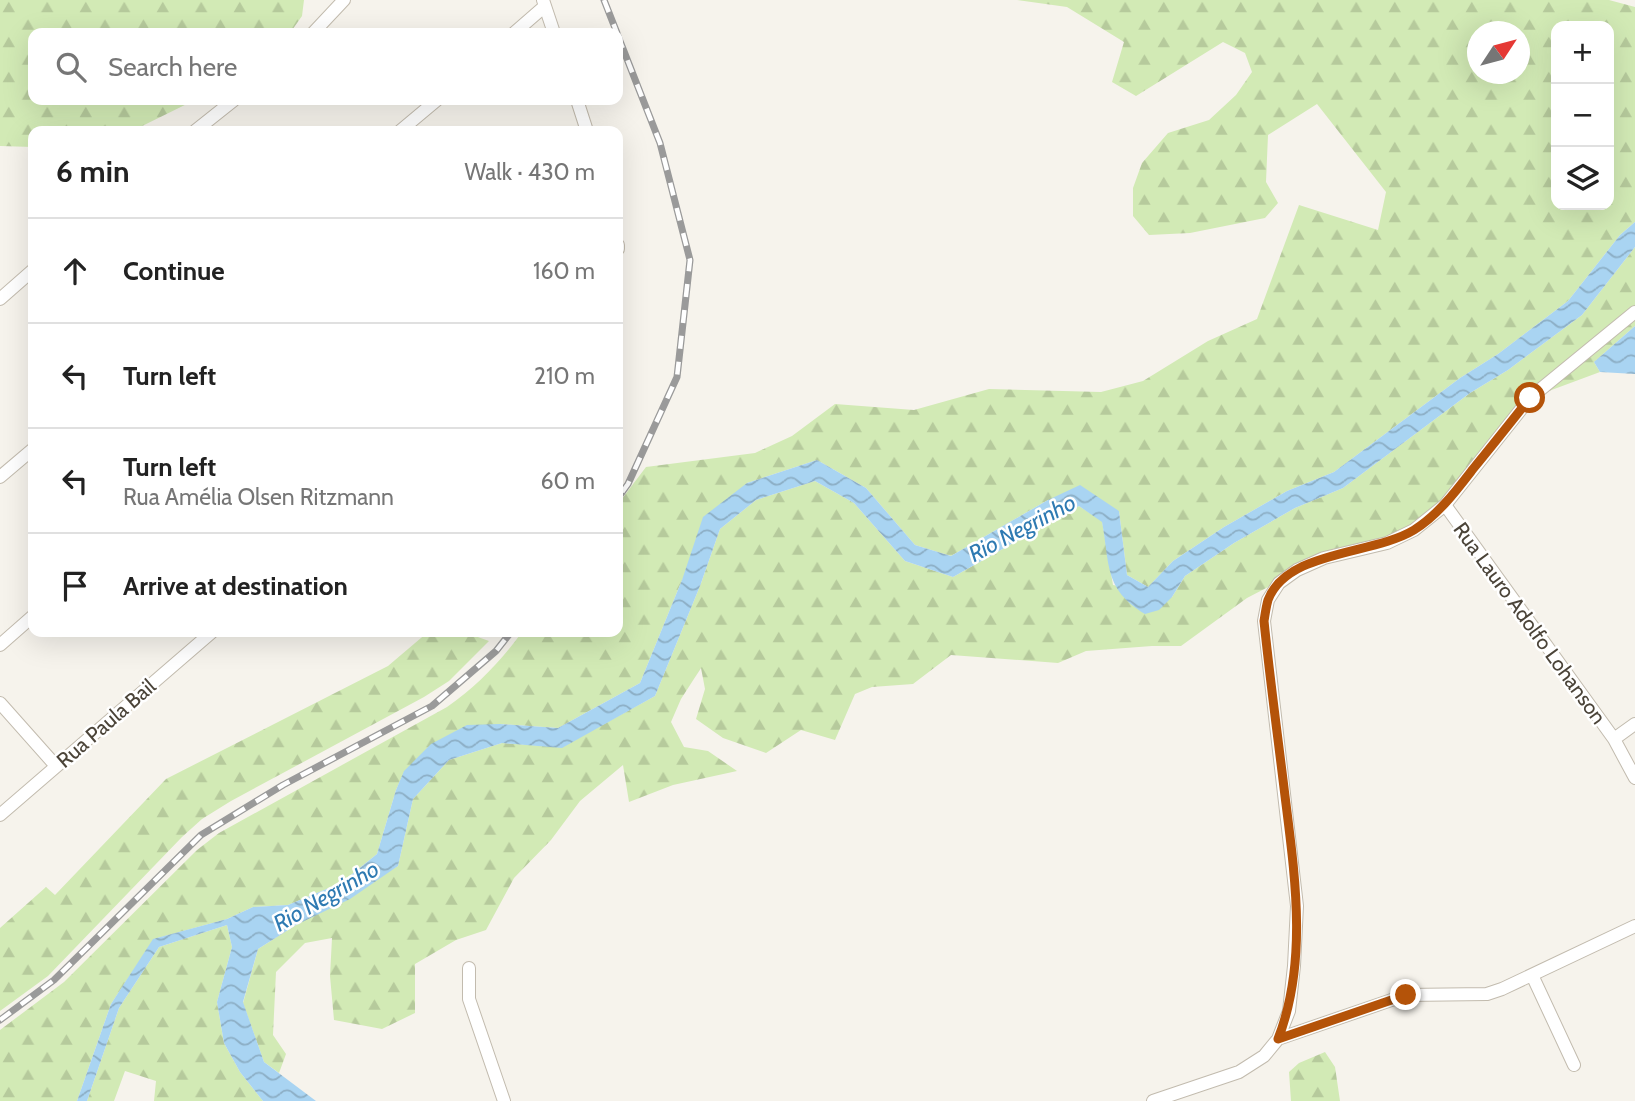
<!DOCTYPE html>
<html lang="en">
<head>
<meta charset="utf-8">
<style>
  body { margin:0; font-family:Cabin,sans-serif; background:#f6f6f6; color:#222 }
  .controls { position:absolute; right:21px; top:21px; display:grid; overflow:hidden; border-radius:14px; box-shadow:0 7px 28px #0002 }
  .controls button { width:63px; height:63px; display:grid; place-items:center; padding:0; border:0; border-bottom:2px solid #e0e0e0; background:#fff; color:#222; font:35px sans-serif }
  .compass { position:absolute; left:1467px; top:21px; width:63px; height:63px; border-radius:50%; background:#fff; box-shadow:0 7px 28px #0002; rotate:54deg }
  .stop { position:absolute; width:21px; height:21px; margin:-16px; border:5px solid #b45309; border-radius:50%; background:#fff }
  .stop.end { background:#b45309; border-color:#fff; box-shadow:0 2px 7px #0008 }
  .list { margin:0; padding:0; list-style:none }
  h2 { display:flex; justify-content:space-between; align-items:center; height:91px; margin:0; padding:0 28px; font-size:30px }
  h2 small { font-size:23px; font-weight:400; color:#767676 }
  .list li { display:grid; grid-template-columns:46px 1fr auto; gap:21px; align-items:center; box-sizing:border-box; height:105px; padding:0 28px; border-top:2px solid #e0e0e0 }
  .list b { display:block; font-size:26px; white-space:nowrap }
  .list p { margin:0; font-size:23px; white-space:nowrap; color:#767676 }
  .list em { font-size:23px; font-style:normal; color:#767676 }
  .icon { flex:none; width:38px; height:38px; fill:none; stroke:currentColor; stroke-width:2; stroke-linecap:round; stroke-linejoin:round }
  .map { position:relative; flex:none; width:1635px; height:1101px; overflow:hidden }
  .search { position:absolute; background:#fff; box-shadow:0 7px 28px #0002; left:28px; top:28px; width:595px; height:77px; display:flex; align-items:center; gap:18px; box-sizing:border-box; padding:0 24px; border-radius:14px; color:#767676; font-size:26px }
  .panel { position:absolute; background:#fff; box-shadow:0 7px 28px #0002; left:28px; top:126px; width:595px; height:511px; border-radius:14px }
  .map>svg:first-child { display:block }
</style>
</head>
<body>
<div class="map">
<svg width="1635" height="1101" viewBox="0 0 1635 1101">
  <defs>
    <pattern id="forest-firs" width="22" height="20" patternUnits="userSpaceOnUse" patternTransform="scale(1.75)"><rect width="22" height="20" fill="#d2eab5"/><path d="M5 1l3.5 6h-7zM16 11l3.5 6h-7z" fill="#b6ca9c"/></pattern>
    <pattern id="water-waves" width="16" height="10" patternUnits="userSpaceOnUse" patternTransform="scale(1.75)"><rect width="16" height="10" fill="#a9d4f2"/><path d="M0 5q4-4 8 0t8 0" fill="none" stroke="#8caec5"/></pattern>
  </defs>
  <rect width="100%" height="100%" fill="#f6f3ec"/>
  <path fill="url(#forest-firs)" fill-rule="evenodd" d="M0,0H304L302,16L290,33H33V100H195L132,131H33V147L0,146Z
    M1017,0H1609L1635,7V222L1620,235L1568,301L1498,354L1460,378L1334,472L1287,491L1224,527L1173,561L1148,587L1127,575L1119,511L1048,500L951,556L915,545L866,488L817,460L747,483L682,580L640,683L558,728L500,724L404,772L396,790L377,854L341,883L288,905L253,907L227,919L154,939L111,1004L77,1101H0V1030L64,982L197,850L219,833L447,707C477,686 501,661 522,632H618V504L646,467L755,453L792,436L835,404L914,410L989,389L1101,392L1143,381L1208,341L1257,319L1299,205L1378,230L1386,192L1317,104L1268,135L1266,182L1278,203L1265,218L1190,233L1149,235L1133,216V188L1142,163L1168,133L1209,120L1236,95L1252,72L1245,53L1223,42L1136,96L1112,82L1124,42L1067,7ZM1556,26H1609V205H1556ZM1478,32H1520V74H1478Z
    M1635,247V326L1594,362L1600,372L1530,398L1445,505L1414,530L1324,558L1247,598L1181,646H1152L1086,651L1058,663L951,655L913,684L872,687L855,694L835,740L801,730L766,753L723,738L696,719L705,689L701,668L681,699L671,722L684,747L708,751L737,771L673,785L629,802L623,765L580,801L551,840L514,878L486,930L456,940L415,964V1013L382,1029L334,1020L330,976L332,938L305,943L276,972L273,1035L286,1054L279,1073L264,1062L243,1003L258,949L296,925L398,866L413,799L449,760L502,743L562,747L655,696L700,586L720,529L756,500L815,481L854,503L905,561L953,577L1079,506L1102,521L1113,585L1172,597L1185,576L1234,543L1295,508L1343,488L1470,393L1508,370L1582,315Z
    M428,632H464L489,641L449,681L424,697L231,801L202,819L182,837L48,976L0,1011V928L46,887L55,895L166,779L388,666Z
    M227,925L232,947L217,1002L224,1043L240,1072L263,1101H154L156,1081L125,1071L114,1101H87L119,1008L159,947Z
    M1325,1052L1335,1067L1340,1101H1291L1289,1072L1299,1063Z"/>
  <path fill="url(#water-waves)" d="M1635,222V247L1582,315L1508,370L1470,393L1343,488L1295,508L1234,543L1185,576L1172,597L1159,610L1145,614C1104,589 1110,565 1102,522L1079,506L953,577L905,561L854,503L815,481L756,500L720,529L700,586L655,696L562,748L502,743L449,760L413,799L398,866L350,899L296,925L258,949L243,1002L264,1062L316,1101H263L240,1072L224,1043L217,1002L232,947L227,925L159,947L119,1008L87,1101H77L111,1004L153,939L227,919L253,907L288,905L341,883L377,854L396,790L404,771L431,744L467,725L500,724L558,728L640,683L682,580L703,517L747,483L817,460L866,488L915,545L951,556L1048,500L1080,485L1119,511L1127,575L1148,587L1173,561L1224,527L1287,491L1334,472L1460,378L1498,354L1568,301L1620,235Z
    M1635,326V374L1600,372L1594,362Z"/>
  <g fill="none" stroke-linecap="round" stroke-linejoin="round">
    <defs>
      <path id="street" d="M543,0L554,33
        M313,33L344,0
        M514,33L545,6
        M577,100L587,131
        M195,131L234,100
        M400,131L437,100
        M618,245V249
        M0,299L33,270
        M0,477L33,449
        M1445,505L1614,739L1635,778
        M0,645L33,616
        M0,703L56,766
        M1614,739L1635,724
        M0,815L212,632
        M469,968V999L504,1101
        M1532,975L1574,1065
        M1278,1039L1406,995L1487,994L1502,989L1635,926
        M1153,1101L1239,1072L1264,1056L1278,1039L1289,1011L1294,966L1297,906L1264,621L1268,600L1279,583L1297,570L1324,558L1387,543L1414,530L1445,505L1530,398L1635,312"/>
    </defs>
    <use href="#street" stroke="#c2bbae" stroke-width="14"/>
    <use href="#street" stroke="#fff" stroke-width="12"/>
    <defs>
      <path id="rail" d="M604,0L617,33
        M618,36L660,143L690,260L677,377L628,484L618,498
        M0,1020L54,980L201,835L283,785L432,706L496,651L511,632"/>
    </defs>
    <use href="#rail" stroke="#9a9a9a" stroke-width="7"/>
    <use href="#rail" stroke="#fff" stroke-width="4.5" stroke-dasharray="13" stroke-linecap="butt"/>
  </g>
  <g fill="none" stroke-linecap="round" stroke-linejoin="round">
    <path stroke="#b45309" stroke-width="9" d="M1406,995L1278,1039C1308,962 1295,876 1285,796C1278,738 1270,680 1264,621C1265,615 1266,607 1268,600C1287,550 1373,555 1414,530C1438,515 1456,491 1473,469C1492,446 1511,422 1530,398"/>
  </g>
  <g text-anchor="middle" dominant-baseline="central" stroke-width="5" stroke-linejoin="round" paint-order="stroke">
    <g font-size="21" fill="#4b4439" stroke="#fff">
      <text transform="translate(1530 623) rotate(54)">Rua Lauro Adolfo Lohanson</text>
      <text transform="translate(106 723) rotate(-41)">Rua Paula Bail</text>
    </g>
    <g font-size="23" font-style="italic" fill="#2e7ab2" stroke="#fff">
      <text transform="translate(1022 528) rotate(-28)">Rio Negrinho</text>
      <text transform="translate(326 896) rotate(-30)">Rio Negrinho</text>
    </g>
  </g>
</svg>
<div class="controls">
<button>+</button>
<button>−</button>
<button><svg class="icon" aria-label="layers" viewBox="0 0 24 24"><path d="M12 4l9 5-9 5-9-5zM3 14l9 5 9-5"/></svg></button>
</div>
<svg class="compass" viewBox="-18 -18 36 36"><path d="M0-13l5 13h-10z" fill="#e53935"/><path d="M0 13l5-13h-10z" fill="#767676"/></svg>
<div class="stop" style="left:1530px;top:398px"></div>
<div class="stop end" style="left:1406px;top:995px"></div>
<div class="search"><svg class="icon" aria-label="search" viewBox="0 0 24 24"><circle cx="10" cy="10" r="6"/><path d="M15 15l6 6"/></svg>Search here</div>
<section class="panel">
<h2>6 min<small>Walk · 430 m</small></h2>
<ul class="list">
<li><svg class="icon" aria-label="ahead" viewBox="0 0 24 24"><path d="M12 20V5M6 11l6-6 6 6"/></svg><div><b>Continue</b></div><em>160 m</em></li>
<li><svg class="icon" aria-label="left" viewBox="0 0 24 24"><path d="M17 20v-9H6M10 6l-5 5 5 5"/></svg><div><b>Turn left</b></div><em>210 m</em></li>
<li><svg class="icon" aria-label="left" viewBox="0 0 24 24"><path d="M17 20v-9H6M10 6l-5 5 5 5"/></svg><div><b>Turn left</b><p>Rua Amélia Olsen Ritzmann</p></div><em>60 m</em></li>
<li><svg class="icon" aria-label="arrive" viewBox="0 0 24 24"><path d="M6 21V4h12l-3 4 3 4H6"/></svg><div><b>Arrive at destination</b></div></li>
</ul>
</section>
</div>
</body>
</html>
